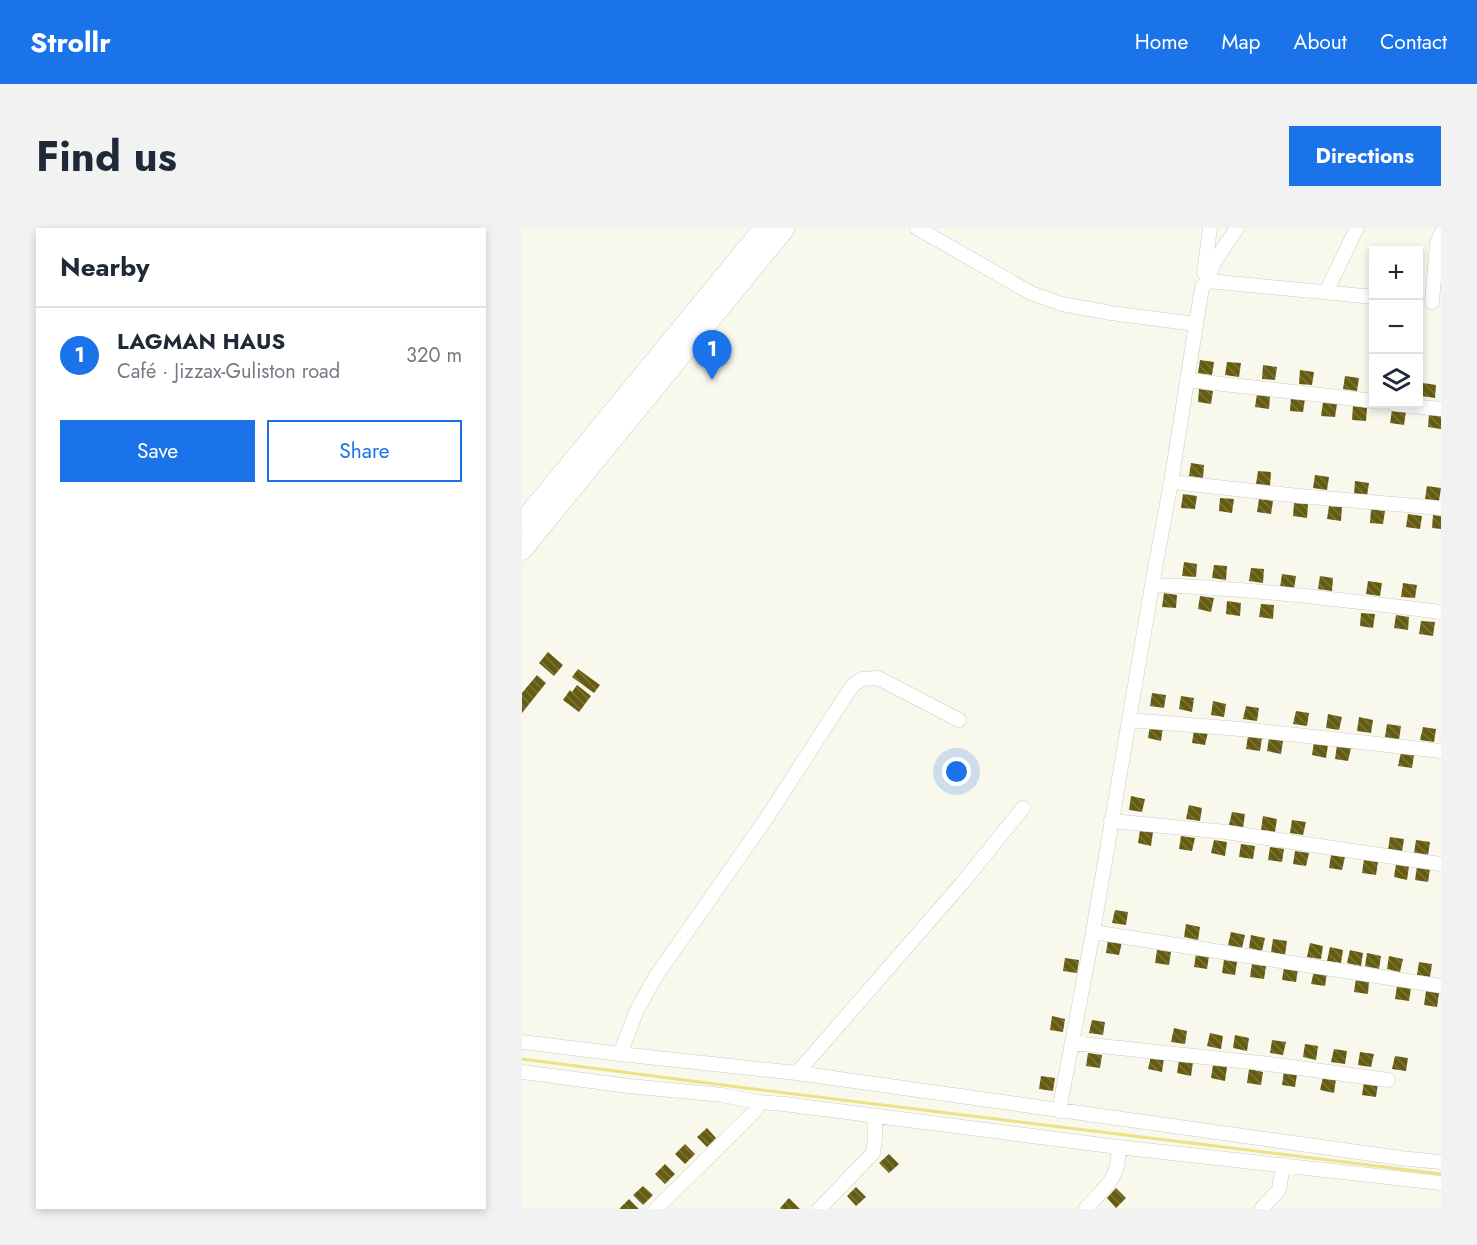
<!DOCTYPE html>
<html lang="en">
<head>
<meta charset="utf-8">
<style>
  body { margin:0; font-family:Jost,sans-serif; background:#f2f2f3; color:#1f2937 }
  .controls { position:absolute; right:18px; top:18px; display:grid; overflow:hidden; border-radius:0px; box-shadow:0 3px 9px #0003 }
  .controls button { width:54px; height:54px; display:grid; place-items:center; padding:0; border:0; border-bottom:2px solid #e0e1e3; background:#fff; color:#1f2937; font:30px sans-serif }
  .you { position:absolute; left:435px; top:544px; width:21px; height:21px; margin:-15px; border:4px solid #fff; border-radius:50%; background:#1a73e8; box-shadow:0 0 0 9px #1a73e833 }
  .badge { display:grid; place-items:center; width:39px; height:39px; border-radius:50%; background:#1a73e8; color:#fff; font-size:20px; font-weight:700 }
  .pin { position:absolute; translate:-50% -50px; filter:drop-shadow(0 2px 3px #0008) }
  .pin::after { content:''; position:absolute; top:32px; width:21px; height:18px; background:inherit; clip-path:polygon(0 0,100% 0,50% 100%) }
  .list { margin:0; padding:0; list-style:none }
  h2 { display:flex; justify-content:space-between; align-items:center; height:78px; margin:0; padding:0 24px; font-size:26px }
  h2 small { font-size:20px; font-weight:400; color:#747a83 }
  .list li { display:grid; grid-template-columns:39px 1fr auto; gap:18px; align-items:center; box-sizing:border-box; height:96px; padding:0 24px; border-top:2px solid #e0e1e3 }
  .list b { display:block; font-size:22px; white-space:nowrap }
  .list p { margin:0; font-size:20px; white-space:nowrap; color:#747a83 }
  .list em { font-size:20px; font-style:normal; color:#747a83 }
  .actions { display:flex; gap:12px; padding:18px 24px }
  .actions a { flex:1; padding:14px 0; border:2px solid #1a73e8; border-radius:0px; text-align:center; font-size:21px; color:#1a73e8 }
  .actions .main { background:#1a73e8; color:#fff }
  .icon { flex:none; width:33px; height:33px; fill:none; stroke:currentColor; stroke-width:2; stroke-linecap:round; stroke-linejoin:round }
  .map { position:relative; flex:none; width:919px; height:981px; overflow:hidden; border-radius:0px }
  header { display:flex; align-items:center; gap:36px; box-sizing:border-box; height:84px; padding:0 30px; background:#1a73e8; color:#fff }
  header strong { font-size:28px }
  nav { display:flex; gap:33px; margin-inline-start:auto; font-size:21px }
  .intro { display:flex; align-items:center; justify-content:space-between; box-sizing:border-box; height:144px; padding:0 36px }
  h1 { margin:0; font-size:42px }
  .button { padding:15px 27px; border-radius:0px; background:#1a73e8; color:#fff; font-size:21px; font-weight:700 }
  main { display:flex; gap:36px; padding:0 36px }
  aside { flex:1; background:#fff; border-radius:0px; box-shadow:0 3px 9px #0003 }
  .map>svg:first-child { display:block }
</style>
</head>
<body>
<header>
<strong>Strollr</strong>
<nav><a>Home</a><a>Map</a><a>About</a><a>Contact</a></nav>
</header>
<div class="intro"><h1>Find us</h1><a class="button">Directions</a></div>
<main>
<aside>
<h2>Nearby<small></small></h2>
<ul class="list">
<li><span class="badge">1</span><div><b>LAGMAN HAUS</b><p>Café · Jizzax-Guliston road</p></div><em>320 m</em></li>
</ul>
<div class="actions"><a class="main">Save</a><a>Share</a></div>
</aside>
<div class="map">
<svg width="919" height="981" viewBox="0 0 919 981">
  <defs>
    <pattern id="building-back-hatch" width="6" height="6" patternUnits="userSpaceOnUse" patternTransform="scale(1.5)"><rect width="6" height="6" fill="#655c12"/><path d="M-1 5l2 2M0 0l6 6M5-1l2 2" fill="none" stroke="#7b743c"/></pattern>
  </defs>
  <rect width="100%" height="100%" fill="#f9f8ed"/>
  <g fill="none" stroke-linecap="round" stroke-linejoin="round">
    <path stroke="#ede186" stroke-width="3" d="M0,831L224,860L919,946"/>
  </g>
  <path fill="url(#building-back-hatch)" d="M678,132L692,134L690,147L676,145Z
    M705,134L719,135L717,149L703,147Z
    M741,137L755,139L753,152L740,151Z
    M778,142L792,144L790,157L777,156Z
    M823,148L837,150L835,163L821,161Z
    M901,155L914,157L913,170L899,168Z
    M677,161L691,163L689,176L676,174Z
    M735,166L748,168L747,181L733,179Z
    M769,169L783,171L781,184L768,183Z
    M801,174L815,176L813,189L799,188Z
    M831,178L845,180L844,193L830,192Z
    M870,182L884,183L882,197L868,195Z
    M907,186L919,188V201L906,199Z
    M669,235L682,237L681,250L667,248Z
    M736,243L749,244L748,258L734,256Z
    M793,247L807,249L805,262L791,260Z
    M833,253L847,255L845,268L832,267Z
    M905,258L919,260L917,273L903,271Z
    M661,266L675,268L673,281L659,280Z
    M698,270L712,271L710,285L697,283Z
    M737,271L751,273L749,286L735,284Z
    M772,275L786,276L785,290L771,288Z
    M807,278L820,279L819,293L805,291Z
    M849,281L863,283L861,296L848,295Z
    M886,286L900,288L898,301L884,299Z
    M911,287L919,288V301L910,300Z
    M662,334L675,336L674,349L660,348Z
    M692,337L705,338L704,352L690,350Z
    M729,340L742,341L741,355L727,353Z
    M760,346L774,348L772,361L758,360Z
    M798,348L811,350L810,363L796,361Z
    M846,353L860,355L858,368L844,366Z
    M881,355L895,357L893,370L879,369Z
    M642,365L655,367L654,380L640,379Z
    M678,368L692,370L689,384L676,381Z
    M705,373L719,375L718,388L704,386Z
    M739,376L752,377L751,391L737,389Z
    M839,385L853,386L851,400L838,398Z
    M874,387L887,389L886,402L872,400Z
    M899,393L913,394L911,408L897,406Z
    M26,424L41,437L32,448L17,435Z
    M56,441L78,457L72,465L50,449Z
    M15,447L24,455L0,485V465Z
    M55,457L69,468L57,484L41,472L48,462L50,464Z
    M630,465L644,467L642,480L628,478Z
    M659,468L672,470L670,484L657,481Z
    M691,473L704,476L702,489L689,487Z
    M724,478L737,480L735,493L721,491Z
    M774,483L787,485L785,498L771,496Z
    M806,486L820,489L817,502L804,500Z
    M837,489L851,492L849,505L835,503Z
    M865,496L879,498L877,512L863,509Z
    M628,497L641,499L639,513L626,510Z
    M901,499L914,501L912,514L898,512Z
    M672,502L686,504L683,517L670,515Z
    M726,508L740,510L738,523L724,521Z
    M747,510L761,513L759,526L745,523Z
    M792,514L806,517L804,530L790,527Z
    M815,517L829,520L826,533L813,531Z
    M879,524L892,527L890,540L876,538Z
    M609,568L623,571L620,584L607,582Z
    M667,577L680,580L678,593L664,591Z
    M710,584L723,586L721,600L707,597Z
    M741,588L755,591L753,604L739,602Z
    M770,592L784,594L781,607L768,605Z
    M618,602L631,604L629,618L616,615Z
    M659,608L673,610L670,623L657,621Z
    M868,609L882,611L880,624L866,622Z
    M692,612L705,614L703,628L689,625Z
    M894,612L908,614L906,627L892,625Z
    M719,616L733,618L731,631L717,629Z
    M748,619L762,621L760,634L746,632Z
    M773,623L787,625L784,638L771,636Z
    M809,627L823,629L820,642L807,640Z
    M842,631L856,634L854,647L840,645Z
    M874,636L887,638L885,652L872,649Z
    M895,638L908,641L906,654L893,652Z
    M593,682L606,684L604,697L590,695Z
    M664,696L678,699L676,712L662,709Z
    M709,704L723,707L720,720L706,717Z
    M729,707L743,710L740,723L727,720Z
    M751,711L765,713L763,727L749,724Z
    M586,712L600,714L597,727L584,725Z
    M788,715L801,718L799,731L785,729Z
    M808,719L821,722L819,735L805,733Z
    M635,722L649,724L647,737L633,735Z
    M828,722L841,725L839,738L825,735Z
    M845,725L859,728L857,741L843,738Z
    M674,726L687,728L685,741L672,739Z
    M867,728L881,731L878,744L865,741Z
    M543,730L557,732L555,745L541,743Z
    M702,732L715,734L713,747L700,745Z
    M897,734L910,736L908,749L895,747Z
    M730,736L744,738L742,751L728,749Z
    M762,739L776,741L774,754L760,752Z
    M792,743L805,745L803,758L789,756Z
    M834,750L847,753L846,766L832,764Z
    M875,758L889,760L887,773L873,771Z
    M904,763L917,765L915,779L902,777Z
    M530,788L543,791L541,804L528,802Z
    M570,792L583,794L581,807L567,805Z
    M652,800L665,803L663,816L649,814Z
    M688,805L701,808L699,821L685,818Z
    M713,807L727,810L725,823L711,820Z
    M750,812L764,814L761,827L748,825Z
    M783,816L796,818L794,832L781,829Z
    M812,821L825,823L823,836L809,834Z
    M838,824L852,826L849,839L836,837Z
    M566,825L580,827L578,840L564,838Z
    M629,828L642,830L640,844L626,841Z
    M873,828L886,830L884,843L870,841Z
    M657,832L671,834L669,848L655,845Z
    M691,837L705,839L703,853L689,850Z
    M727,841L741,844L739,857L725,855Z
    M762,843L775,846L773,859L760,857Z
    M519,848L533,850L531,863L517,861Z
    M801,849L814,851L812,865L798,862Z
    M842,854L856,856L854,869L840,867Z
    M185,900L194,910L185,919L175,909Z
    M163,916L173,926L163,936L153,926Z
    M367,926L377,936L367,945L357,935Z
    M143,936L153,946L143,956L133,946Z
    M121,958L131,967L121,977L111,967Z
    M334,959L344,969L334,978L325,968Z
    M594,960L604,970L594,980L585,970Z
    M267,970L278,981H259L258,980Z
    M107,971L117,981H97Z"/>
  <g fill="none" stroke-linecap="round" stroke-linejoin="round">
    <defs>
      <path id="minor" d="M395,0L509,65L540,76L589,85L674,96
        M682,45L688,0
        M686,53L691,36L715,0
        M804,64L835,0
        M910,74L915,15L919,6
        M665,152L852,173
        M872,176L919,181
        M649,254L777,268L919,280
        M630,357C726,360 823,372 919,384
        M607,492L730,502L919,523
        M589,593L704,604L919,636
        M571,704L919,758
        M0,814L98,826L275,845L878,930L919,934
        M551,815L747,836L866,852
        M98,826L115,782L134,748L246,588L330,458L340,451L356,450L437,492
        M0,844L107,858L200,867L237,874L262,876L596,919L919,955
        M275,845L442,653L501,580
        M537,883L571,704L630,357L649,254L680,59L686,53L852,69
        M134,981L233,883L237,874
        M297,981L351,925L353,910V888
        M563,981C582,961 599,949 596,919
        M739,981L757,962L761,937"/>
      <path id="highway" d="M0,295L242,0
        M0,322L263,0"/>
    </defs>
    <use href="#minor" stroke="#cdccc1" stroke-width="15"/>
    <use href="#highway" stroke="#cdccc1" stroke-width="21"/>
    <use href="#minor" stroke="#fff" stroke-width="14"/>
    <use href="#highway" stroke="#fff" stroke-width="20"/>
  </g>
</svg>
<div class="controls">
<button>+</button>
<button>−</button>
<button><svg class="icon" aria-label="layers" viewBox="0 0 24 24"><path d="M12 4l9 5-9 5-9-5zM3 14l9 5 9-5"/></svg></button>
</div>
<div class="you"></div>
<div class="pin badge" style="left:190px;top:152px">1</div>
</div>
</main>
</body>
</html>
